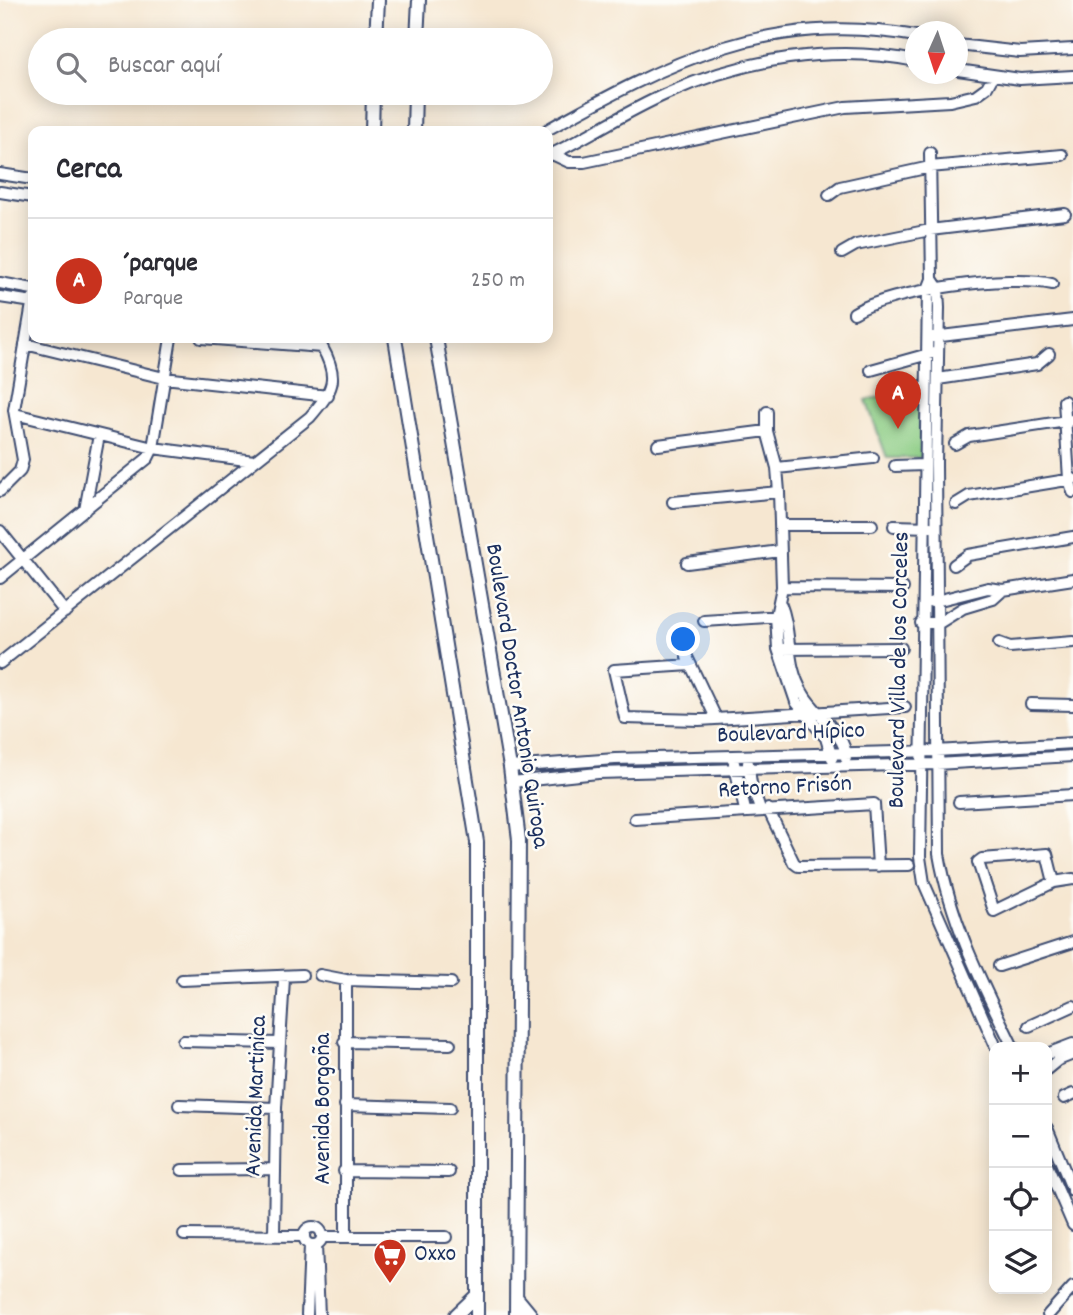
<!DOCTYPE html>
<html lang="es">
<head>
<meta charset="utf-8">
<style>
  body { margin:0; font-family:Dekko,sans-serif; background:#f7f7f7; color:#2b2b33 }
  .controls { position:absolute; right:21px; bottom:21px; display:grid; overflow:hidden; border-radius:14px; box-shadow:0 4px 18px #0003 }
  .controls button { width:63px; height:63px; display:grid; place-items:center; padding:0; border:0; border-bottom:2px solid #e1e1e2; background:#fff; color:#2b2b33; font:35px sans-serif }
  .compass { position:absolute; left:905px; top:21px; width:63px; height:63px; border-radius:50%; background:#fff; box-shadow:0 4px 18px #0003; rotate:183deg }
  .you { position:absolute; left:684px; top:640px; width:24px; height:24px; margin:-18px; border:5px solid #fff; border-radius:50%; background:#1a73e8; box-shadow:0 0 0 10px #1a73e833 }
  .badge { display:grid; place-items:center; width:46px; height:46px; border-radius:50%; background:#c8321e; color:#fff; font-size:23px; font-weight:700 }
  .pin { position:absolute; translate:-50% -58px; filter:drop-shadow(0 2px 4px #0008) }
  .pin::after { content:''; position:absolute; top:37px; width:24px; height:21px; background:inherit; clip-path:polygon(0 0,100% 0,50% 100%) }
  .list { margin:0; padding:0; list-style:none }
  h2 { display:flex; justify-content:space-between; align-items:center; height:91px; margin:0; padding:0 28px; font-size:30px }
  h2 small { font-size:23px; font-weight:400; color:#7c7c81 }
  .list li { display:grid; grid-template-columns:46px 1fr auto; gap:21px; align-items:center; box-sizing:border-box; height:126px; padding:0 28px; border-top:2px solid #e1e1e2 }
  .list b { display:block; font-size:26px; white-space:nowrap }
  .list p { margin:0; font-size:23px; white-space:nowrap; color:#7c7c81 }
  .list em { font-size:23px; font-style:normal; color:#7c7c81 }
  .icon { flex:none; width:38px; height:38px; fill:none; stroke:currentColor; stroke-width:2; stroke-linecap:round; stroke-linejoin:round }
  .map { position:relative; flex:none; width:1073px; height:1315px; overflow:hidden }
  .search { position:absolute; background:#fff; box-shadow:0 4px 18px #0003; left:28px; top:28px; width:525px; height:77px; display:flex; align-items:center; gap:18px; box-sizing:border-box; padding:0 24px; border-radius:38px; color:#7c7c81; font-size:26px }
  .panel { position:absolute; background:#fff; box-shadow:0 4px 18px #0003; left:28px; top:126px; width:525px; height:217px; border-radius:14px }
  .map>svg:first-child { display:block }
</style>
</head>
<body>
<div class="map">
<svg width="1073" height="1315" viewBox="0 0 1073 1315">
  <rect width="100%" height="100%" fill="#fdfcf7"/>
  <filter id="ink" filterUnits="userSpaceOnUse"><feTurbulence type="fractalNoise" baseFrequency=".0143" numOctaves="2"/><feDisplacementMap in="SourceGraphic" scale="14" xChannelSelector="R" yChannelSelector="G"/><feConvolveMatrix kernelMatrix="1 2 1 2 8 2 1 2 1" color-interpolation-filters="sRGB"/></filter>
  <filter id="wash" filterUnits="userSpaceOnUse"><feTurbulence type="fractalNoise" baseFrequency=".00686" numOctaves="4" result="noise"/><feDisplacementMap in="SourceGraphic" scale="28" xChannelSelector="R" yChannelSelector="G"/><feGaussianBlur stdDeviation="1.57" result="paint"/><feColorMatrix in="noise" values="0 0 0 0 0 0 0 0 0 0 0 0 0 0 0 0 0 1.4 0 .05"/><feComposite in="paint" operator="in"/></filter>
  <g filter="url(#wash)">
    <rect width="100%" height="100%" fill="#f6e7d1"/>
    <path fill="#8bcc83" stroke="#537e70" stroke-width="2" d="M918,389L921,458H887L866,400Z"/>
  </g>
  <g filter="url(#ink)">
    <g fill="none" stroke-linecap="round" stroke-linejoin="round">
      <defs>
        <path id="minor" d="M958,45L1020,52L1073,49
          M958,70L1020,79L1073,76
          M545,131C668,62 770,10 916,36
          M930,153L932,279L928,289L920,857L924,883L996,1047
          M552,154L569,162H584L845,107L950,101L976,95L987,87L993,76
          M548,156C588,137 625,112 666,94C743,59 832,44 916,61
          M0,174L33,179
          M0,192L33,197
          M829,195L840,187L930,167L1062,155
          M842,253L856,245L930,230L1065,214
          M932,279L938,288L939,308L936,463L939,854C951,923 983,985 1013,1047
          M0,283L33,289
          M0,297L33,302
          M854,313C890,290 1011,274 1052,284
          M933,337L1073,320
          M25,344L164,378L328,396
          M871,370L932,353
          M938,379L1037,364L1049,354
          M1064,401L1069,479L1073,492
          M767,412V431L777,468L779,492L782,587L776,616L778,649L796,702L826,738L832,758
          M15,414L153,448L254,461
          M955,444L969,436L1073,420
          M658,445L767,431
          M895,466L924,465
          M777,468L873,458
          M0,491L20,471L23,460L14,410L33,298
          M673,502L779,492
          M956,504L969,496L1073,479
          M85,510L99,435
          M780,525H872
          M894,526L930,527
          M0,531L65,612
          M687,563L780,551
          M954,565L968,555L1073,537
          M0,578L148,458L153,448L171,338
          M782,587L903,588
          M932,602L988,588L1003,590L1073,579
          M781,605C793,635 784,663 804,695C815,714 847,735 846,758
          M704,621L782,616
          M921,623H939L963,608L993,599L1003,590
          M999,643L1010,647L1073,642
          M781,649L901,648
          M687,657L716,718
          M0,663L310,417C333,390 340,379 322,347L201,338
          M691,665L614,670L625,718L699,720L905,707
          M1031,704L1073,705
          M734,763L745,810
          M748,763L751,783L760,809
          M510,767L615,759L936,751L1073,743
          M512,782L598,773L936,764L1073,756
          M959,802L1073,795
          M768,809L794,863L798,866L909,865
          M635,819L874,804L878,866
          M1054,882L1047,854L982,859L978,862L994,911L1054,882L1073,879
          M999,966L1073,942
          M320,975L346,980L451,983
          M182,980L302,975
          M346,980V1237
          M1029,1026L1073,1006
          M183,1041L279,1043
          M344,1042L450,1044
          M1047,1054L1073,1044
          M1047,1069L1058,1060L1073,1054
          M1064,1098L1073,1094
          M179,1105L276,1108
          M345,1105L450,1108
          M1047,1128L1073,1191
          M1047,1165L1073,1225
          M182,1170L274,1169
          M344,1171L449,1172
          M304 1236a9 9 0 1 1 18 0a9 9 0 1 1-18 0Z
          M184,1235L303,1236
          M274,1235L276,1108L284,979
          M322,1237H446
          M316,1245L319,1315
          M307,1315L310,1245
          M1048,1315L1073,1287"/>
        <path id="major" d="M376,40L378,0
          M417,40L419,0
          M372,131L373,93
          M414,131L415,93
          M395,338L477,842V1315
          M436,338L510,767L519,840L516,1315
          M517,1298L531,1315
          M456,1315L477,1295"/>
      </defs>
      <use href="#minor" stroke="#3c4b6f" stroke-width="14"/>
      <use href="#major" stroke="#3c4b6f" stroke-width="16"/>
      <use href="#minor" stroke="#fff" stroke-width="10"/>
      <use href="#major" stroke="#fff" stroke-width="12"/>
    </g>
  </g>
  <defs>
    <symbol id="supermarket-pin" viewBox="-11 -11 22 30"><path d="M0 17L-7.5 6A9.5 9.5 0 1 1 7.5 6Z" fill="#c8321e" stroke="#fdfcf7"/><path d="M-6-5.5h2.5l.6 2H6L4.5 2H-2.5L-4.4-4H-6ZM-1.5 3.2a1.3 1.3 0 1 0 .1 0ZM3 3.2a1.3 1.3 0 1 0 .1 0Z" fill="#fff"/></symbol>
  </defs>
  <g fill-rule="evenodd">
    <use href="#supermarket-pin" x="371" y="1236" width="38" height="52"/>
  </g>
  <g text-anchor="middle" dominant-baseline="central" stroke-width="5" stroke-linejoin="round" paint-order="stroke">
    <g font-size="24" fill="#1b2f5e" stroke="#fdfcf7">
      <text transform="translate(900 670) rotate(-89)">Boulevard Villa de los Corceles</text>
      <text transform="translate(516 696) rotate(81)">Boulevard Doctor Antonio Quiroga</text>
      <text transform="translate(791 734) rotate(-2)">Boulevard Hípico</text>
      <text transform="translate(785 788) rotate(-3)">Retorno Frisón</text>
      <text transform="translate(257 1096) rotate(-88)">Avenida Martinica</text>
      <text transform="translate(324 1109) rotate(-90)">Avenida Borgoña</text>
    </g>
    <g font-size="24" fill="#1b2f5e" stroke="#fdfcf7" text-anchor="start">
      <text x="414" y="1255">Oxxo</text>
    </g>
  </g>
</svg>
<div class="controls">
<button>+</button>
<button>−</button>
<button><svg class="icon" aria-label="locate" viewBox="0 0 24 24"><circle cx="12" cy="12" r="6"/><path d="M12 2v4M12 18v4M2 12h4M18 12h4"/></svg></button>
<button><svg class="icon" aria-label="layers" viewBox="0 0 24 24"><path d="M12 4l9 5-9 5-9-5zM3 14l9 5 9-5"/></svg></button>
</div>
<svg class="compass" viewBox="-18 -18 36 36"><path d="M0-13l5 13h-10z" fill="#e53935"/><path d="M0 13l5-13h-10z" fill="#7c7c81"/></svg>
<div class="you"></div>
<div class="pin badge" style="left:898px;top:429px">A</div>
<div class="search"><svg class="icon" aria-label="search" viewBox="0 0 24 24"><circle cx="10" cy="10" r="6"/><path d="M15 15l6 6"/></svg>Buscar aquí</div>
<section class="panel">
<h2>Cerca<small></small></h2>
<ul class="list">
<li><span class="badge">A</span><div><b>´parque</b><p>Parque</p></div><em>250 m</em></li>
</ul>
</section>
</div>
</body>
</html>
